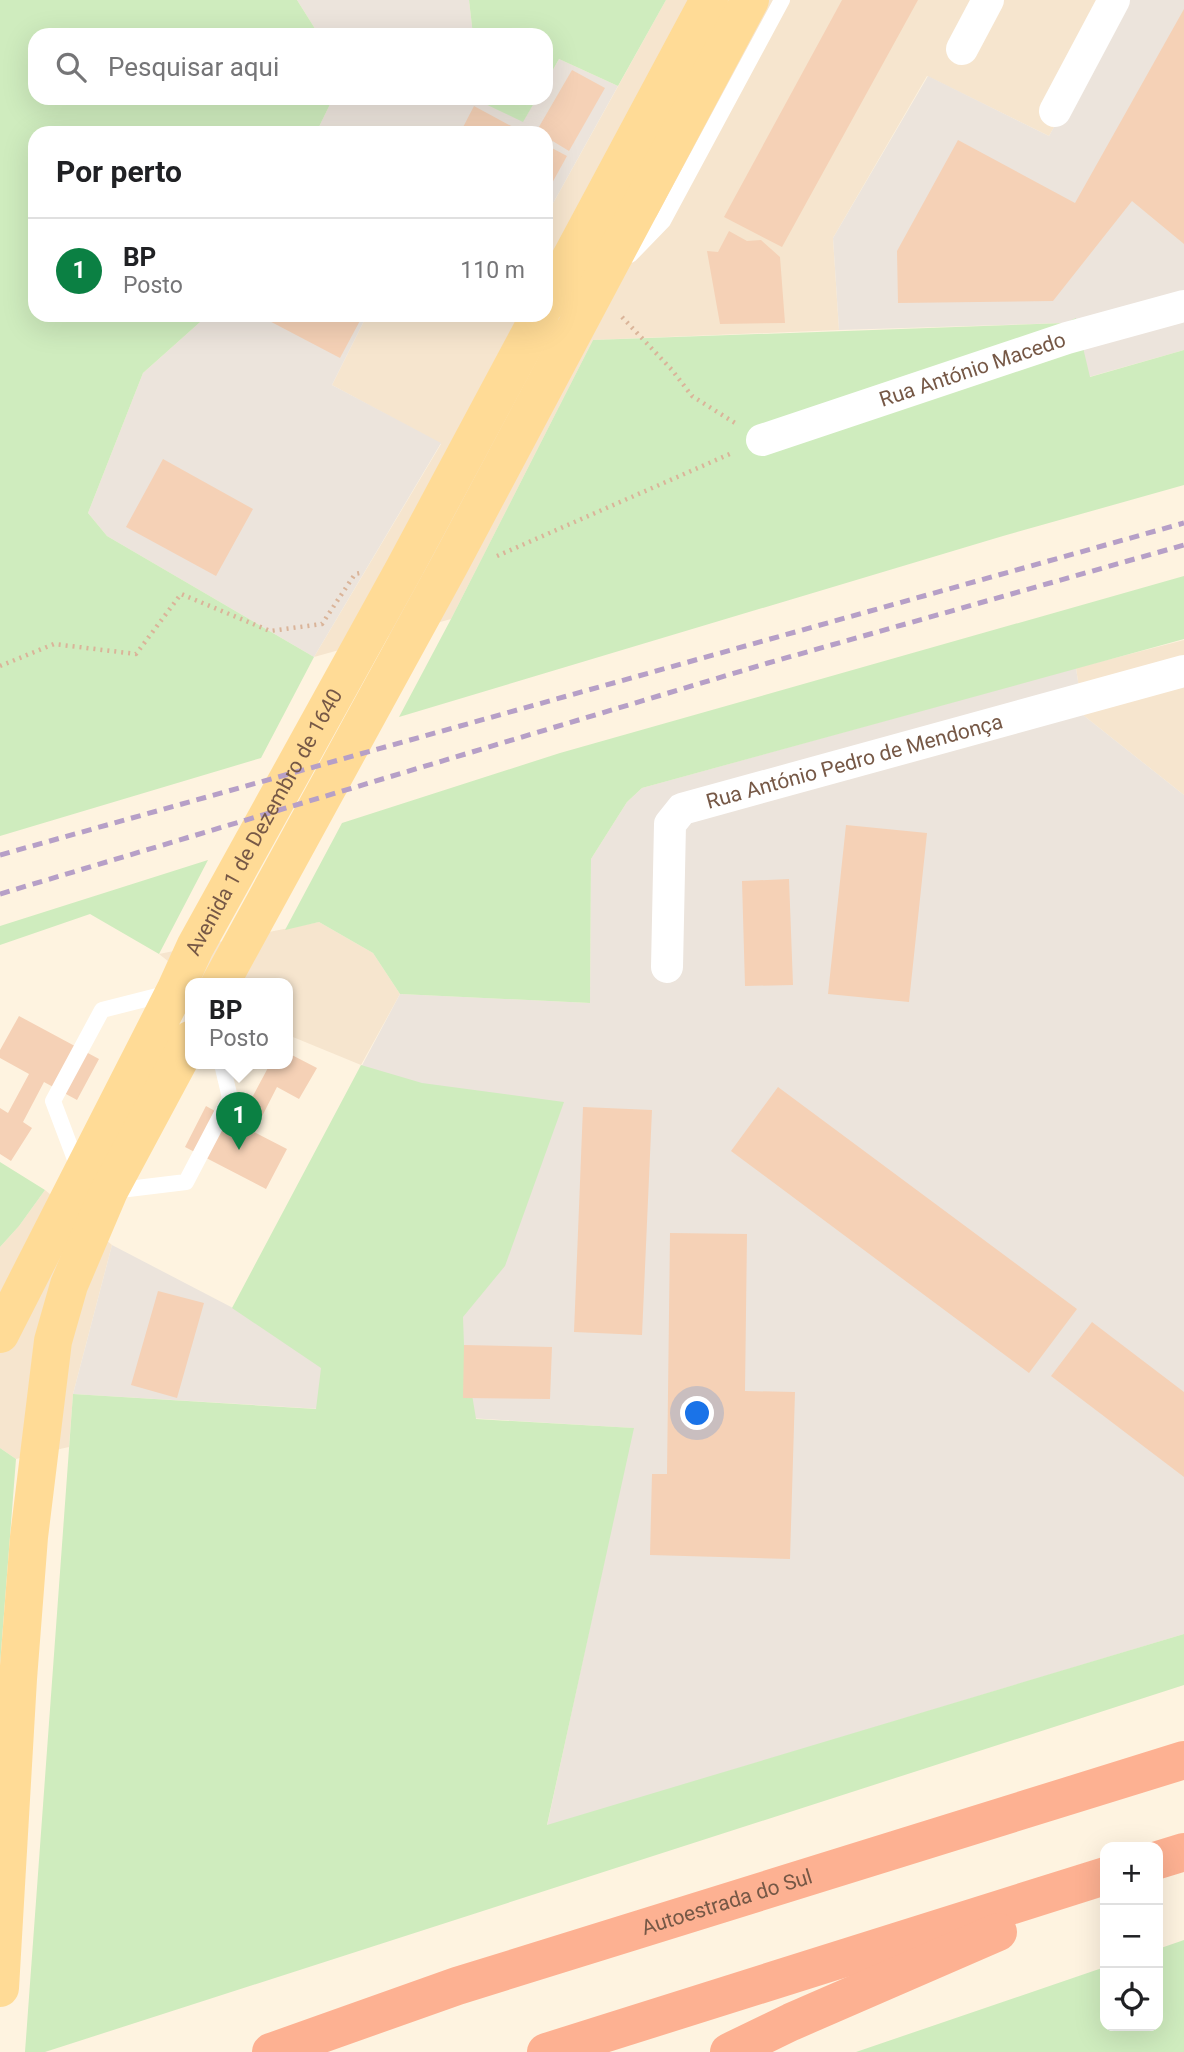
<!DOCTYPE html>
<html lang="pt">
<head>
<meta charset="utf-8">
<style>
  body { margin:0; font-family:Roboto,sans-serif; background:#f6f6f6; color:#202124 }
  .controls { position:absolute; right:21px; bottom:21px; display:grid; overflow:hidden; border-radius:14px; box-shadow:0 7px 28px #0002 }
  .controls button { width:63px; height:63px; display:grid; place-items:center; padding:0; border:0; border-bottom:2px solid #e0e0e0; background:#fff; color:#202124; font:35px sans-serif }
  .you { position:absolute; left:698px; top:1414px; width:24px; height:24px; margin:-18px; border:5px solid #fff; border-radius:50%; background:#1a73e8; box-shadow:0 0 0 10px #1a73e833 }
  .badge { display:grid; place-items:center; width:46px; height:46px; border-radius:50%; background:#0b8043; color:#fff; font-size:23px; font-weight:700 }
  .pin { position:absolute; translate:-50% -58px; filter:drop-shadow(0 2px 4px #0008) }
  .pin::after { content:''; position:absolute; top:37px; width:24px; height:21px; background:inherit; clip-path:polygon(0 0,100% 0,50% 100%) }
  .popup { position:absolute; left:185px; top:978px; width:108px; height:91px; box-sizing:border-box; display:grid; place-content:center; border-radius:14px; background:#fff; filter:drop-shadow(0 2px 5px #0005); font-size:23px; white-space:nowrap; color:#757577 }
  .popup b { font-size:26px; color:#202124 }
  .popup::after { content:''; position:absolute; left:50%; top:100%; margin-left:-14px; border:14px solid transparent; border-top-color:#fff }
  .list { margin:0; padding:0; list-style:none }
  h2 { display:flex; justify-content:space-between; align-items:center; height:91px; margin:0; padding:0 28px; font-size:30px }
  h2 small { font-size:23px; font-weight:400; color:#757577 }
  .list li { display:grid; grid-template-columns:46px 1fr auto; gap:21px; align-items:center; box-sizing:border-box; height:105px; padding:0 28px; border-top:2px solid #e0e0e0 }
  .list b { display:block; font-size:26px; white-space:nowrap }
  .list p { margin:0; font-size:23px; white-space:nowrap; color:#757577 }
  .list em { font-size:23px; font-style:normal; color:#757577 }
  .icon { flex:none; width:38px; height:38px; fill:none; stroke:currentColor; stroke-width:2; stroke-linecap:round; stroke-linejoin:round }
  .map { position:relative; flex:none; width:1184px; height:2052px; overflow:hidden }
  .search { position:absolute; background:#fff; box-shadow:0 7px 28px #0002; left:28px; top:28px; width:525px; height:77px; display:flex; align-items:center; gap:18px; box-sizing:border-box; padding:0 24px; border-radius:21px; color:#757577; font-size:26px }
  .panel { position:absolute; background:#fff; box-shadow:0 7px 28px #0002; left:28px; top:126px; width:525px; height:196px; border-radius:21px }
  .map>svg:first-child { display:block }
</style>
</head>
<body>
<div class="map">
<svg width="1184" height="2052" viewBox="0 0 1184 2052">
  <rect width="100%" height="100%" fill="#fef3e0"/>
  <path fill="#f6e5ce" d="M666,0H1123L1049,136L927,76L833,238L839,330L593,340L451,619L314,657L441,444L332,385L367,315H546V216Z
    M1184,640V795L1083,715L1076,668Z
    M319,922L373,953L400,994L361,1065L288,1035V984H197L159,954Z
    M45,1190L112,1245L73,1394L69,1447L16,1459L0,1448V1247L19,1226Z"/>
  <path fill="#ece4dc" d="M297,0H469L473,35H319Z
    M1123,0H1184V350L1089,377L1065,323L839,330L833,238L928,76L1049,136Z
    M559,59L618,86L546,216V133H316L333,98H479L480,101L523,121L537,98H546V82Z
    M208,315H367L332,385L441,443L314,657L107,536L88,513L143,373Z
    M1076,668L1083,715L1184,795V1634L547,1826L633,1428L73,1394L112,1245L233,1308L400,994L590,1003L591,859L627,802L642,788Z"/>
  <path fill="#cfecbe" d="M0,0H297L319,35H35V98H333L316,133H35V315H208L143,373L88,513L107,536L314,657L261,758L0,836Z
    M469,0H666L618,86L559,59L546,82V35H473Z
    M479,98H537L523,122L479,101Z
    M1076,318L1090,377L1184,350V485L1003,536L399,717L451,619L593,340L1065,323Z
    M1184,576V639L642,788L627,802L591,859L590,1003L400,994L373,953L319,922L285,930L342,823L560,753Z
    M208,860L159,954L90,914L0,945V926Z
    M361,1065L422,1083L564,1102L505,1266L463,1317L464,1345L476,1419L634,1428L547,1825L1184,1634V1685L45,2052H25L73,1394L316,1409L321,1368L232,1308Z
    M0,1162L45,1190L19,1226L0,1247Z
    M0,1448L16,1459L0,1665Z
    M1184,1940V2052H856L1105,1967V2026H1158V1949Z"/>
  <path fill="#f5d1b6" d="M842,0H918L782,247L724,217Z
    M1184,9V244L1132,201L1053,301L898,303L897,251L958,140L1075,203Z
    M572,70L605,88L569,151L546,137V133L536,132Z
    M474,106L524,133H460Z
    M546,145L567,156L546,194Z
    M729,231L747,241L761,240L780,257L785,323L720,324L707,251L718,252Z
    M258,315H363L340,358Z
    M163,459L253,509L216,576L126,527Z
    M846,825L927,833L909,1002L828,994Z
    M789,879L793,985L745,986L742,881Z
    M19,1016L99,1059L77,1100L44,1082L23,1122L32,1128L11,1161L0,1154V1108L8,1113L29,1074L0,1058V1050Z
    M288,1053L317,1068L299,1099L277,1087L254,1132L287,1149L266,1189L185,1147L206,1106L238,1124L270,1064H288Z
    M778,1087L1077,1309L1029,1373L731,1151Z
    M583,1107L652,1110L642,1335L574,1332Z
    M670,1233L747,1234L745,1391L795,1392L790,1559L650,1555L652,1474H667Z
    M158,1291L204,1303L177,1398L131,1385Z
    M1092,1322L1184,1392V1477L1051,1376Z
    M464,1345L552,1347L550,1399L463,1398Z"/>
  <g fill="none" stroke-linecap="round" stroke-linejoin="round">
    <path stroke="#dab499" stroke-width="4.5" stroke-dasharray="2 5" stroke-linecap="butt" d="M622,317L672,370L692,396L735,423
      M497,556L732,453
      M0,666L54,644L136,654L181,594L270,631L322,624L355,574L360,573"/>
    <path stroke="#fff" stroke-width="16" d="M630,255L663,221L782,0
      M79,1170L53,1101L102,1010L169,993
      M112,1191L186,1182L230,1098L222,1064"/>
    <g stroke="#fff" stroke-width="32">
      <path d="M962,49L988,0"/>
      <path d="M1055,111L1114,0"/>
      <path id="s1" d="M762,440L1067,338L1184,306"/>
      <path id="s2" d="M667,967L670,824L682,809L1184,671"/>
    </g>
    <g stroke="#ffdb96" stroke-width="38">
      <path d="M546,304L709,0"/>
      <path d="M220,984L450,564L750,0"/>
      <path id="s3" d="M0,1334L175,991L195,947L404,569L540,315"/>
      <path d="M0,1988L18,1679L29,1537L53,1341L69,1285L109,1191L190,1040"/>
    </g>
    <g stroke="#fdb192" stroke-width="38">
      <path d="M1158,1860L1184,1852"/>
      <path id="s4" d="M271,2052L457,1986L1184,1760"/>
      <path d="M546,2052L1105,1876"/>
      <path d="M729,2052L791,2022L998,1932"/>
    </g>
    <path stroke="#b69fc7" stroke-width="5" stroke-dasharray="10 7" stroke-linecap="butt" d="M0,855L1184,523
      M0,894L768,663L1184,545"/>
  </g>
  <g text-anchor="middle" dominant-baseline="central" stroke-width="5" stroke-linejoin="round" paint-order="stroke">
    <g font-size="21" fill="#765846" stroke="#fff7e8">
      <text stroke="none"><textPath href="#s1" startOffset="222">Rua António Macedo</textPath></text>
      <text stroke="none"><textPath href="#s2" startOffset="341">Rua António Pedro de Mendonça</textPath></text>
      <text stroke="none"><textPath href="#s3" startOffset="576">Avenida 1 de Dezembro de 1640</textPath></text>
      <text stroke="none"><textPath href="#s4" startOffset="480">Autoestrada do Sul</textPath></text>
    </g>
  </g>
</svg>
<div class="controls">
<button>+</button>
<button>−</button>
<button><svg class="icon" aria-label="locate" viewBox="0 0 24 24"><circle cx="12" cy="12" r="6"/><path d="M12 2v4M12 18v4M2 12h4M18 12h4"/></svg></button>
</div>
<div class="you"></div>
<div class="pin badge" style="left:239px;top:1150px">1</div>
<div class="popup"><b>BP</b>Posto</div>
<div class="search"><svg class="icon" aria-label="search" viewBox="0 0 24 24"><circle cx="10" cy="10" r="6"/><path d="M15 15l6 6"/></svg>Pesquisar aqui</div>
<section class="panel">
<h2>Por perto<small></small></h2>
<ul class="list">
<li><span class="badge">1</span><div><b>BP</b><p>Posto</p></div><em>110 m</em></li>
</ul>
</section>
</div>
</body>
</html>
